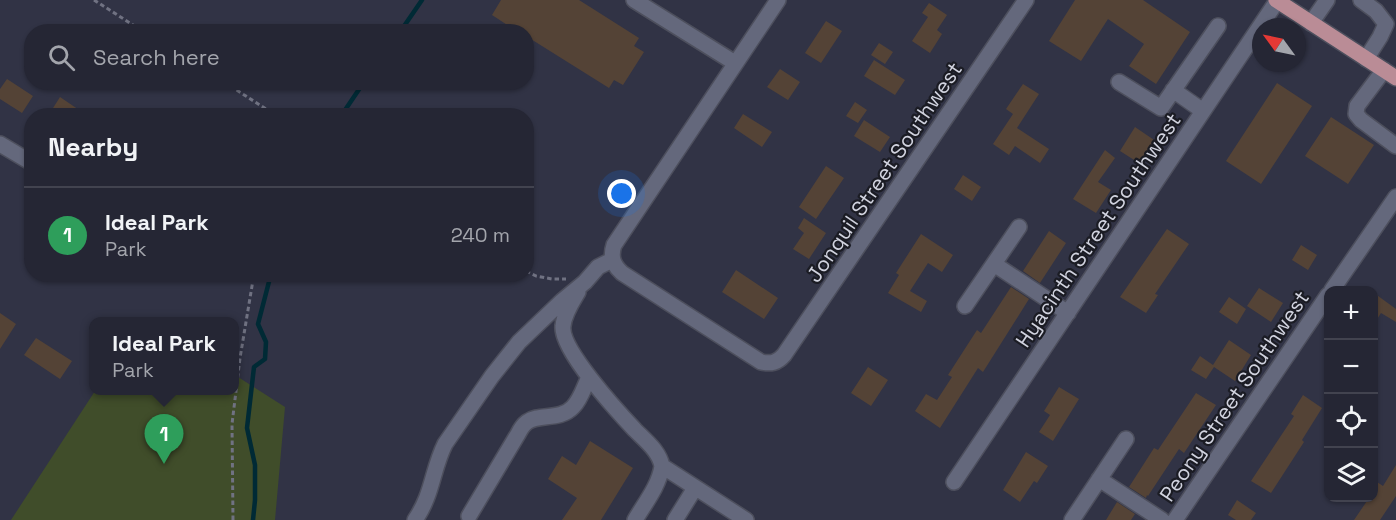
<!DOCTYPE html>
<html lang="en">
<head>
<meta charset="utf-8">
<style>
  body { margin:0; font-family:"Space Grotesk",sans-serif; background:#313240; color:#f1f3f6 }
  .controls { position:absolute; right:18px; bottom:18px; display:grid; overflow:hidden; border-radius:12px; box-shadow:0 2px 4px #0004 }
  .controls button { width:54px; height:54px; display:grid; place-items:center; padding:0; border:0; border-bottom:2px solid #42434f; background:#252634; color:#f1f3f6; font:30px sans-serif }
  .compass { position:absolute; left:1252px; top:18px; width:54px; height:54px; border-radius:50%; background:#252634; box-shadow:0 2px 4px #0004; rotate:303deg }
  .you { position:absolute; left:622px; top:194px; width:21px; height:21px; margin:-15px; border:4px solid #fff; border-radius:50%; background:#1a73e8; box-shadow:0 0 0 9px #1a73e833 }
  .badge { display:grid; place-items:center; width:39px; height:39px; border-radius:50%; background:#bda9f5; color:#fff; font-size:20px; font-weight:700 }
  .pin { position:absolute; translate:-50% -50px; filter:drop-shadow(0 2px 3px #0008) }
  .pin::after { content:''; position:absolute; top:32px; width:21px; height:18px; background:inherit; clip-path:polygon(0 0,100% 0,50% 100%) }
  .popup { position:absolute; left:89px; top:317px; width:150px; height:78px; box-sizing:border-box; display:grid; place-content:center; border-radius:12px; background:#252634; filter:drop-shadow(0 2px 4px #0005); font-size:20px; white-space:nowrap; color:#a3a5ac }
  .popup b { font-size:22px; color:#f1f3f6 }
  .popup::after { content:''; position:absolute; left:50%; top:100%; margin-left:-12px; border:12px solid transparent; border-top-color:#252634 }
  .list { margin:0; padding:0; list-style:none }
  h2 { display:flex; justify-content:space-between; align-items:center; height:78px; margin:0; padding:0 24px; font-size:26px }
  h2 small { font-size:20px; font-weight:400; color:#a3a5ac }
  .list li { display:grid; grid-template-columns:39px 1fr auto; gap:18px; align-items:center; box-sizing:border-box; height:96px; padding:0 24px; border-top:2px solid #42434f }
  .list b { display:block; font-size:22px; white-space:nowrap }
  .list p { margin:0; font-size:20px; white-space:nowrap; color:#a3a5ac }
  .list em { font-size:20px; font-style:normal; color:#a3a5ac }
  .icon { flex:none; width:33px; height:33px; fill:none; stroke:currentColor; stroke-width:2; stroke-linecap:round; stroke-linejoin:round }
  .map { position:relative; flex:none; width:1396px; height:520px; overflow:hidden }
  .search { position:absolute; background:#252634; box-shadow:0 2px 4px #0004; left:24px; top:24px; width:510px; height:66px; display:flex; align-items:center; gap:15px; box-sizing:border-box; padding:0 21px; border-radius:24px; color:#a3a5ac; font-size:22px }
  .panel { position:absolute; background:#252634; box-shadow:0 2px 4px #0004; left:24px; top:108px; width:510px; height:174px; border-radius:24px }
  .map>svg:first-child { display:block }
</style>
</head>
<body>
<div class="map">
<svg width="1396" height="520" viewBox="0 0 1396 520">
  <rect width="100%" height="100%" fill="#313345"/>
  <path fill="#404d2a" d="M235,375L285,407L275,520H11L95,391L234,390Z"/>
  <g fill="none" stroke-linecap="round" stroke-linejoin="round">
    <path stroke="#002a35" stroke-width="4.5" d="M400,32L422,0
      M341,116L364,82
      M253,520L255,500V465L247,428L254,367L265,359L266,342L258,324L271,274"/>
  </g>
  <path fill="#544336" d="M501,0H579L639,38L634,46L644,52L623,85L614,80L609,88L526,36V32H518L492,15Z
    M1075,0H1143L1190,32L1156,84L1129,66L1144,44L1108,19L1081,61L1049,41Z
    M929,3L947,15L937,30L942,34L930,53L912,41L928,17L922,13Z
    M826,21L842,31L821,63L805,53Z
    M879,43L893,52L885,64L871,55Z
    M874,60L905,80L895,95L864,76Z
    M780,69L800,82L788,100L767,87Z
    M7,79L33,96L22,113L0,99V89Z
    M1277,83L1312,106L1261,184L1226,161Z
    M1023,84L1039,94L1017,128L1049,149L1040,163L1015,146L1009,155L993,144L1013,114L1006,109Z
    M60,97L88,116H48Z
    M855,102L867,110L858,123L846,116Z
    M743,114L772,132L762,147L734,128Z
    M1331,117L1374,145L1348,184L1305,156Z
    M864,120L890,137L880,152L854,136Z
    M1135,127L1157,142L1142,165L1120,151Z
    M1105,150L1115,158L1098,182L1111,190L1096,213L1073,199Z
    M826,166L844,178L816,219L799,207Z
    M963,175L981,187L972,201L954,189Z
    M804,218L826,233L809,259L793,249L804,233L798,228Z
    M1167,229L1189,244L1155,294L1158,295L1146,313L1120,297Z
    M1049,231L1066,243L1040,283L1023,271Z
    M921,234L953,255L942,272L928,263L910,291L927,301L921,312L888,293L899,275L896,273Z
    M1301,245L1317,255L1308,270L1292,260Z
    M736,270L778,298L764,319L722,292Z
    M1011,287L1029,299L983,372L978,368L940,428L915,411L926,394L937,400L952,377L948,375L977,330L981,333Z
    M1259,288L1283,303L1271,322L1247,306Z
    M1374,293L1396,309V322L1381,313L1374,324Z
    M1229,297L1246,309L1237,324L1219,312Z
    M0,313L16,324L0,349Z
    M36,338L72,361L60,379L24,355Z
    M1229,340L1251,355L1235,381L1214,367L1206,379L1191,370L1200,356L1213,365Z
    M868,367L888,380L871,406L851,393Z
    M1059,387L1079,399L1053,441L1039,432L1050,415L1044,411Z
    M1196,393L1216,405L1184,453L1179,449L1148,496L1147,495L1146,498L1129,487L1154,448L1158,450Z
    M1303,395L1322,408L1302,440L1304,442L1271,493L1251,481L1294,416L1291,414Z
    M590,441L633,468L601,520H562L577,498L548,479L562,456L576,465Z
    M1026,452L1048,466L1037,483L1034,481L1020,502L1003,490Z
    M1396,465V496L1380,520H1354L1369,498H1374V480L1383,486Z
    M1237,500L1256,513L1251,520H1236L1228,515Z
    M1117,502L1135,514L1131,520H1106Z"/>
  <g fill="none" stroke-linecap="round" stroke-linejoin="round">
    <defs>
      <path id="minor" d="M634,0L735,63
        M778,0L614,245C610,257 613,265 622,273L761,362C771,364 777,363 784,355L1026,0
        M1361,0L1376,11L1386,24L1380,37L1366,59
        M1311,23L1327,0
        M1384,70L1357,106L1356,114L1361,120L1396,146
        M1119,82L1161,108L1218,26
        M1173,90L1203,111
        M0,144L32,163
        M994,264L1068,313
        M1332,290L1396,197
        M578,292C572,302 564,314 563,326C560,349 618,412 635,430C646,441 659,451 662,466L746,520
        M965,306L1019,227
        M1099,479L1162,520
        M954,482L1277,1
        M469,516L518,434C520,430 523,425 527,422C539,413 560,421 573,407C581,399 584,387 589,377
        M415,520C433,494 432,470 445,444L492,376L519,342L562,301L585,282L598,267L612,260
        M635,520C645,503 659,486 662,466
        M675,520L695,488
        M1072,520L1126,439
        M1175,520L1328,295"/>
      <path id="major" d="M1276,0L1396,78"/>
    </defs>
    <use href="#minor" stroke="#4d4f5d" stroke-width="18"/>
    <use href="#major" stroke="#4d4f5d" stroke-width="18"/>
    <path stroke="#707282" stroke-width="3" stroke-dasharray="4.5 3" stroke-linecap="butt" d="M94,0L144,32
      M224,82L277,116
      M526,271L536,276L552,279H566
      M233,520L232,424L240,358L254,274"/>
    <use href="#minor" stroke="#64687c" stroke-width="15"/>
    <use href="#major" stroke="#ba8c96" stroke-width="15"/>
  </g>
  <g text-anchor="middle" dominant-baseline="central" stroke-width="4.5" stroke-linejoin="round" paint-order="stroke">
    <g font-size="21" fill="#d1d3df" stroke="#1b1c24">
      <text transform="translate(884 172) rotate(-56)">Jonquil Street Southwest</text>
      <text transform="translate(1098 230) rotate(-56)">Hyacinth Street Southwest</text>
      <text transform="translate(1234 396) rotate(-56)">Peony Street Southwest</text>
    </g>
  </g>
</svg>
<div class="controls">
<button>+</button>
<button>−</button>
<button><svg class="icon" aria-label="locate" viewBox="0 0 24 24"><circle cx="12" cy="12" r="6"/><path d="M12 2v4M12 18v4M2 12h4M18 12h4"/></svg></button>
<button><svg class="icon" aria-label="layers" viewBox="0 0 24 24"><path d="M12 4l9 5-9 5-9-5zM3 14l9 5 9-5"/></svg></button>
</div>
<svg class="compass" viewBox="-18 -18 36 36"><path d="M0-13l5 13h-10z" fill="#e53935"/><path d="M0 13l5-13h-10z" fill="#a3a5ac"/></svg>
<div class="you"></div>
<div class="pin badge" style="left:164px;top:464px;background:#2e9e5b">1</div>
<div class="popup"><b>Ideal Park</b>Park</div>
<div class="search"><svg class="icon" aria-label="search" viewBox="0 0 24 24"><circle cx="10" cy="10" r="6"/><path d="M15 15l6 6"/></svg>Search here</div>
<section class="panel">
<h2>Nearby<small></small></h2>
<ul class="list">
<li><span class="badge" style="background:#2e9e5b">1</span><div><b>Ideal Park</b><p>Park</p></div><em>240 m</em></li>
</ul>
</section>
</div>
</body>
</html>
